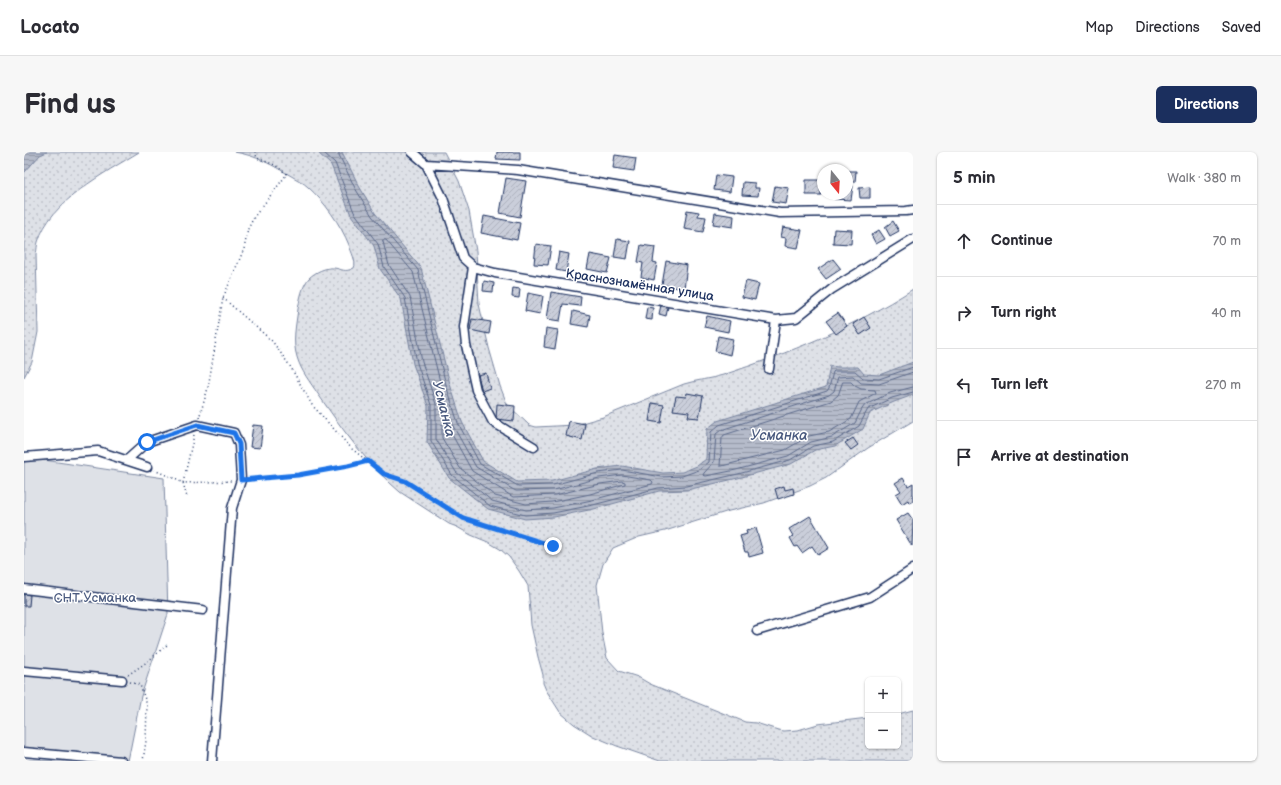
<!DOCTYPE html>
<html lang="en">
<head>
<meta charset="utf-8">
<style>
  body { margin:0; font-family:"Balsamiq Sans",sans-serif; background:#f7f7f7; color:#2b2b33 }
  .controls { position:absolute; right:12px; bottom:12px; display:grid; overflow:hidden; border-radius:6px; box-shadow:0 1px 3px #0004 }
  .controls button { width:36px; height:36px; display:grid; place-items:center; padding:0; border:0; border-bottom:1px solid #e1e1e2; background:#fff; color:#2b2b33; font:20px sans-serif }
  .compass { position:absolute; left:793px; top:12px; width:36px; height:36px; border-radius:50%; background:#fff; box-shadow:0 1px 3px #0004; rotate:162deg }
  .stop { position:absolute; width:12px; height:12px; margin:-9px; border:3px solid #1a73e8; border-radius:50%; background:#fff }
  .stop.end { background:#1a73e8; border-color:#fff; box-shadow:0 1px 4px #0008 }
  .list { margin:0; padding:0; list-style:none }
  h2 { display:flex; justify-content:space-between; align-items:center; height:52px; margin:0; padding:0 16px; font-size:17px }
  h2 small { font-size:13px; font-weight:400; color:#7c7c81 }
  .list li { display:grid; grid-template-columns:26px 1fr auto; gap:12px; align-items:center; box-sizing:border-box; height:72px; padding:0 16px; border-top:1px solid #e1e1e2 }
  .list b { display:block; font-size:15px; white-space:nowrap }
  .list em { font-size:13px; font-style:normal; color:#7c7c81 }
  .icon { flex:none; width:22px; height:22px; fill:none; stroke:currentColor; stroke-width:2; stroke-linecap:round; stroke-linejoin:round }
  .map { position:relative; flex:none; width:889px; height:609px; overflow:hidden; border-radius:6px }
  header { display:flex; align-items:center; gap:24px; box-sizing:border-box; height:56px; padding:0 20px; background:#fff; border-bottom:1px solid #e1e1e2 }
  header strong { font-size:19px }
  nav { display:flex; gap:22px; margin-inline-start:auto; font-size:14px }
  .intro { display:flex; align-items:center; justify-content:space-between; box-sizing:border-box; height:96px; padding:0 24px }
  h1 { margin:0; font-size:28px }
  .button { padding:10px 18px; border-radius:6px; background:#1b2f5e; color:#fff; font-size:14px; font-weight:700 }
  main { display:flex; gap:24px; padding:0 24px }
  aside { flex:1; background:#fff; border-radius:6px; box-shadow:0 1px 3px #0004 }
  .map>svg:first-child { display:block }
</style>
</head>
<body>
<header>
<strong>Locato</strong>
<nav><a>Map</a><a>Directions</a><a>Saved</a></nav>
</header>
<div class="intro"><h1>Find us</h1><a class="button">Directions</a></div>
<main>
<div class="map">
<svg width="889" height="609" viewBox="0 0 889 609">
  <defs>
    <pattern id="park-dots" width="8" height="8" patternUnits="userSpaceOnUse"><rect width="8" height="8" fill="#dee1e7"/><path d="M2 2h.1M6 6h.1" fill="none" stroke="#bec1c9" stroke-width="1.8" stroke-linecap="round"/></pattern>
    <pattern id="water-rules" width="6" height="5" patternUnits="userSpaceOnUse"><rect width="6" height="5" fill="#b5bbca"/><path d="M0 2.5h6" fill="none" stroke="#9298a7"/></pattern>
    <pattern id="building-hatch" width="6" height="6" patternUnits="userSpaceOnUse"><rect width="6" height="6" fill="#caceda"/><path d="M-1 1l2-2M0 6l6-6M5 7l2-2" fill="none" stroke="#adb1be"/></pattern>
  </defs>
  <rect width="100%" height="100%" fill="#fff"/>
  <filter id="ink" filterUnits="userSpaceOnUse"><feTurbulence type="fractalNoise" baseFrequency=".025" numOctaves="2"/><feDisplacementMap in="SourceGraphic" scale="8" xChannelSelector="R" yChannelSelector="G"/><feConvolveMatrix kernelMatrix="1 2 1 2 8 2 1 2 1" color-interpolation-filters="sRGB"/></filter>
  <g filter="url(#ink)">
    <path fill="url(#park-dots)" stroke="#7c88a2" d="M0,0H115C81,21 26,49 14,90C13,93 13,98 12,102L14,180L8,210L0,225Z
      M210,0H420L435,29L445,59L452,99L455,152L465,196L476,234L483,252L505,273L512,275L551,273L579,265L660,232C673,228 686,227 699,223C765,201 830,175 889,137V269L844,296L802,326L786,334L740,351L705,359L641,379L615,385L589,396L579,412L573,433L578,481L583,506L595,519L614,525L626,532L721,570L732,571L754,578L759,579L774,578L794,572L844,566V594H874V562L889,558V609H636L593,594L569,584L550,572L536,560L522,538L519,531V523L514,505L507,473L504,434L495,419L485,405L476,397L464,390L447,383L433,375L425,372L376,340C343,312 318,277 294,242C286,230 277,219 273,205C268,189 272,173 274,157C276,147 278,134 285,126C291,120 302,115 310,116C319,117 320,121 330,116C333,110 327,100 325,93C317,73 300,49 284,35C280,31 274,28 269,25C250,14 232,3 210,0Z"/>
    <path fill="#dee1e7" stroke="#7c88a2" d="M0,305L140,326L144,462L117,544L104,609H0Z"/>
    <path fill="url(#water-rules)" stroke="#77839f" d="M0,0H23L16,3L0,21Z
      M293,0H318L335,34L351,61L397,116L426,232L438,270L459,309L493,330L528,329L573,317L598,314L639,321L658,320L673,314L682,307L683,277L693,269L802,235L806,214L814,215H834L840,222L855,223L889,210V243L870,250L846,261L839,277L811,294L791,298L767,312L714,326L663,338L635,339L570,357L530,365L501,367L464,357L425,326L403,290L404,254L389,212L377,147L356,117L350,94L327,63L307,13Z"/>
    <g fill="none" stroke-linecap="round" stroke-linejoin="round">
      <path stroke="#596789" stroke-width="1" d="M299,0L311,11L330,60L354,92L360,115L381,146L393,211L407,253V289L428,323L466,354L501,363L529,361L569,353L634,336L662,334L714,322L766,308L789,294L809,290L835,274L844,257L868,246L889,240
        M315,0V3L331,36L348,64L394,118L422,233L434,271L456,312L494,334L529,333L574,321L598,318L638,325L658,324L675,318L685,310L687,280L695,273L803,239L805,236L809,220L810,219H831L839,226L855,227L889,215
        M359,88H362L389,120L417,234L429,274L452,315L488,337L492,339L530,338L575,326L598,323L627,328L629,330L628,332L568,348L529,356L502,358L468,349L432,320L412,287V252L398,210L386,145L365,113Z
        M889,220L855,232L837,231L829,224L814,225L810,239L805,243L697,278L692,282L690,310L680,321L679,323L682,324L712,318L764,304L787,290L808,285L831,271L838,257L841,253L866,241L889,235
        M819,230H827L831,234L837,237L851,238L852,241L835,250L827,267L805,280L785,284L761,298L698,314H696L698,286L700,283L807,249L814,243Z
        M421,270L448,319L489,345L531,343L576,332L598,329L601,330V332L566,342L528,350L502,352L471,344L436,316L418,286V272Z"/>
    </g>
    <path fill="url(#building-hatch)" stroke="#1b2f5e" d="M473,0H496V8L472,7Z
      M591,3L612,6L610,19L589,16Z
      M823,19H832L831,30H823Z
      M692,23L708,25L706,40L690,38Z
      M482,26L502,29L496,65L476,61Z
      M782,28H797V43H782Z
      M719,30L731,31V36H735L734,44L718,43Z
      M823,33L829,34L827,48L810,47V42H823Z
      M751,34L765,36L762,52L748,50Z
      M846,35V46H836L835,36Z
      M663,58L675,60L674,64L682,65L679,80L660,77Z
      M691,61L710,64L709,75L689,72Z
      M460,64L496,71L493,88L457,81Z
      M869,69L875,79L866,84L861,75Z
      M759,75L778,78L774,96L761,94L762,86L757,85Z
      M810,77L828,78L827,92L809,91Z
      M855,78L861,87L852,92L847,83Z
      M593,87L606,89L603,107L590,105Z
      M512,92L527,94L524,113L510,112Z
      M617,93L631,95L629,110L633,111L630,128L617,125L619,111L614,110Z
      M535,100L545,102L542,120L532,118Z
      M566,102L587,106L583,121L563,117Z
      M809,107L817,117L802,127L794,117Z
      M642,109L663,113L660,137L638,133Z
      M460,129L470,131L469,140L459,139Z
      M722,129L735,132L731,148L718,145Z
      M489,136L496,137L495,146L488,145Z
      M527,140L557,145L556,154L539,152L536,169L523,167Z
      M504,141L519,144L516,162L501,159Z
      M637,153L644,155L642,164L635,162Z
      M623,155L629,156L628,168L621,167Z
      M549,159L566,163L564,175L547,172Z
      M814,161L823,174L812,182L802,169Z
      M683,164L706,169L704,180L680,175Z
      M840,165L847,176L836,183L829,172Z
      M448,167L467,170L465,182L446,178Z
      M522,176L534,178L531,197L520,195Z
      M694,184L709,187L706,203L691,199Z
      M462,221L466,236L458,239L454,223Z
      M663,241L679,244L675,266L664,265L665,260L649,258L652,244L662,245Z
      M628,251L640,253L637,271L625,269Z
      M473,252L491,254L490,269L472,267Z
      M545,269L561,272L558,288L542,284Z
      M229,273L239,274L236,296L226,295Z
      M829,286L834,293L827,298L821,291Z
      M879,326L884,334L889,331V349L885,351L884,348L878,352L872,342L877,339L871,331Z
      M760,334L761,338L769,336L770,342L754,347L751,337Z
      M884,361L889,368L888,394L872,368Z
      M786,364L805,396L794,403L788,394L778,401L773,394L771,395L766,386L769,384L765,377Z
      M732,376L739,401L725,405L724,400H721L716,384L723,382L722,379Z
      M0,442L6,443L5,454H0Z"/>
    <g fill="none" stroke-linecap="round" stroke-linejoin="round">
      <defs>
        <path id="minor" d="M388,0L402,12L419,46L439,106L449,115L471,121L752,168L772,166L808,137L889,87
          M402,12L494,18L756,61L882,59L889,58
          M449,115L440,175L442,193L452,238L469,270L510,295
          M745,217L752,168
          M0,305L74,299L123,315
          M103,308L123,290L173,273L210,281L215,293L217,328L208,356L188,609
          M0,437L179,458
          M733,479L846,445L889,417
          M0,519L98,528
          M0,600L97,609"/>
      </defs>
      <use href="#minor" stroke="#1b2f5e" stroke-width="11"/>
      <path stroke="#1b2f5e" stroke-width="1.5" stroke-dasharray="1 3" stroke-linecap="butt" d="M199,146L248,189L266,214L288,253L328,297L360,322L381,329L439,366L529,394
        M175,266L184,236L199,146L220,97L224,77L230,65L263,22L251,13L233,6L231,0
        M170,283L159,331L207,329
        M130,318L149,326L159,331L163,345
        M225,328L274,323L323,314L344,309
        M104,523L123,510L143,493
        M106,530L116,533L123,553L122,589L119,609"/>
      <use href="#minor" stroke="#fff" stroke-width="8"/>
    </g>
  </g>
  <g fill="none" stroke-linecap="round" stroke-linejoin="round" filter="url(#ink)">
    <path stroke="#1a73e8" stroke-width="5" d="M123,290L173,273L210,281L215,292L217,328L274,323L324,314L344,309L360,322L381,329L439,366L529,394"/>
  </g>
  <g text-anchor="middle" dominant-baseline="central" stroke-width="3" stroke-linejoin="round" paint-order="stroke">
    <g font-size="13" fill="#1b2f5e" stroke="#fff">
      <text transform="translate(616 133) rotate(9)">Краснознамённая улица</text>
    </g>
    <g font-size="13" fill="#4c5c80" stroke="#fff">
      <text x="71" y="446">СНТ Усманка</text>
    </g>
    <g font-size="14" font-style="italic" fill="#49597e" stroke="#fff">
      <text transform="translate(420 257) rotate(76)">Усманка</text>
      <text x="755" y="283">Усманка</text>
    </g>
  </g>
</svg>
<div class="controls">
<button>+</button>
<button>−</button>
</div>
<svg class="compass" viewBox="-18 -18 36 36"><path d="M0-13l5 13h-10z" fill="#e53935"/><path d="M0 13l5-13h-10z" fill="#7c7c81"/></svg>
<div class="stop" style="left:123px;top:290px"></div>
<div class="stop end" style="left:529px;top:394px"></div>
</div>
<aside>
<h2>5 min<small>Walk · 380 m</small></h2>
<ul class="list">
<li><svg class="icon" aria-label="ahead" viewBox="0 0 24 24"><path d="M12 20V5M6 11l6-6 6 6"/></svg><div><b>Continue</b></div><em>70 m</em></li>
<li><svg class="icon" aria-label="right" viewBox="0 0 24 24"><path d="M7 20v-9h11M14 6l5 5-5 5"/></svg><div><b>Turn right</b></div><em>40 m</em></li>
<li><svg class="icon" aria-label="left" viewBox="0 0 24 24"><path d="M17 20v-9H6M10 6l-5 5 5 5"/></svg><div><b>Turn left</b></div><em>270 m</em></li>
<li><svg class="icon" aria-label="arrive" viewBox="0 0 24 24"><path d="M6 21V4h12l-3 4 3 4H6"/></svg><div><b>Arrive at destination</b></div></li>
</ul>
</aside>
</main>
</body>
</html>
